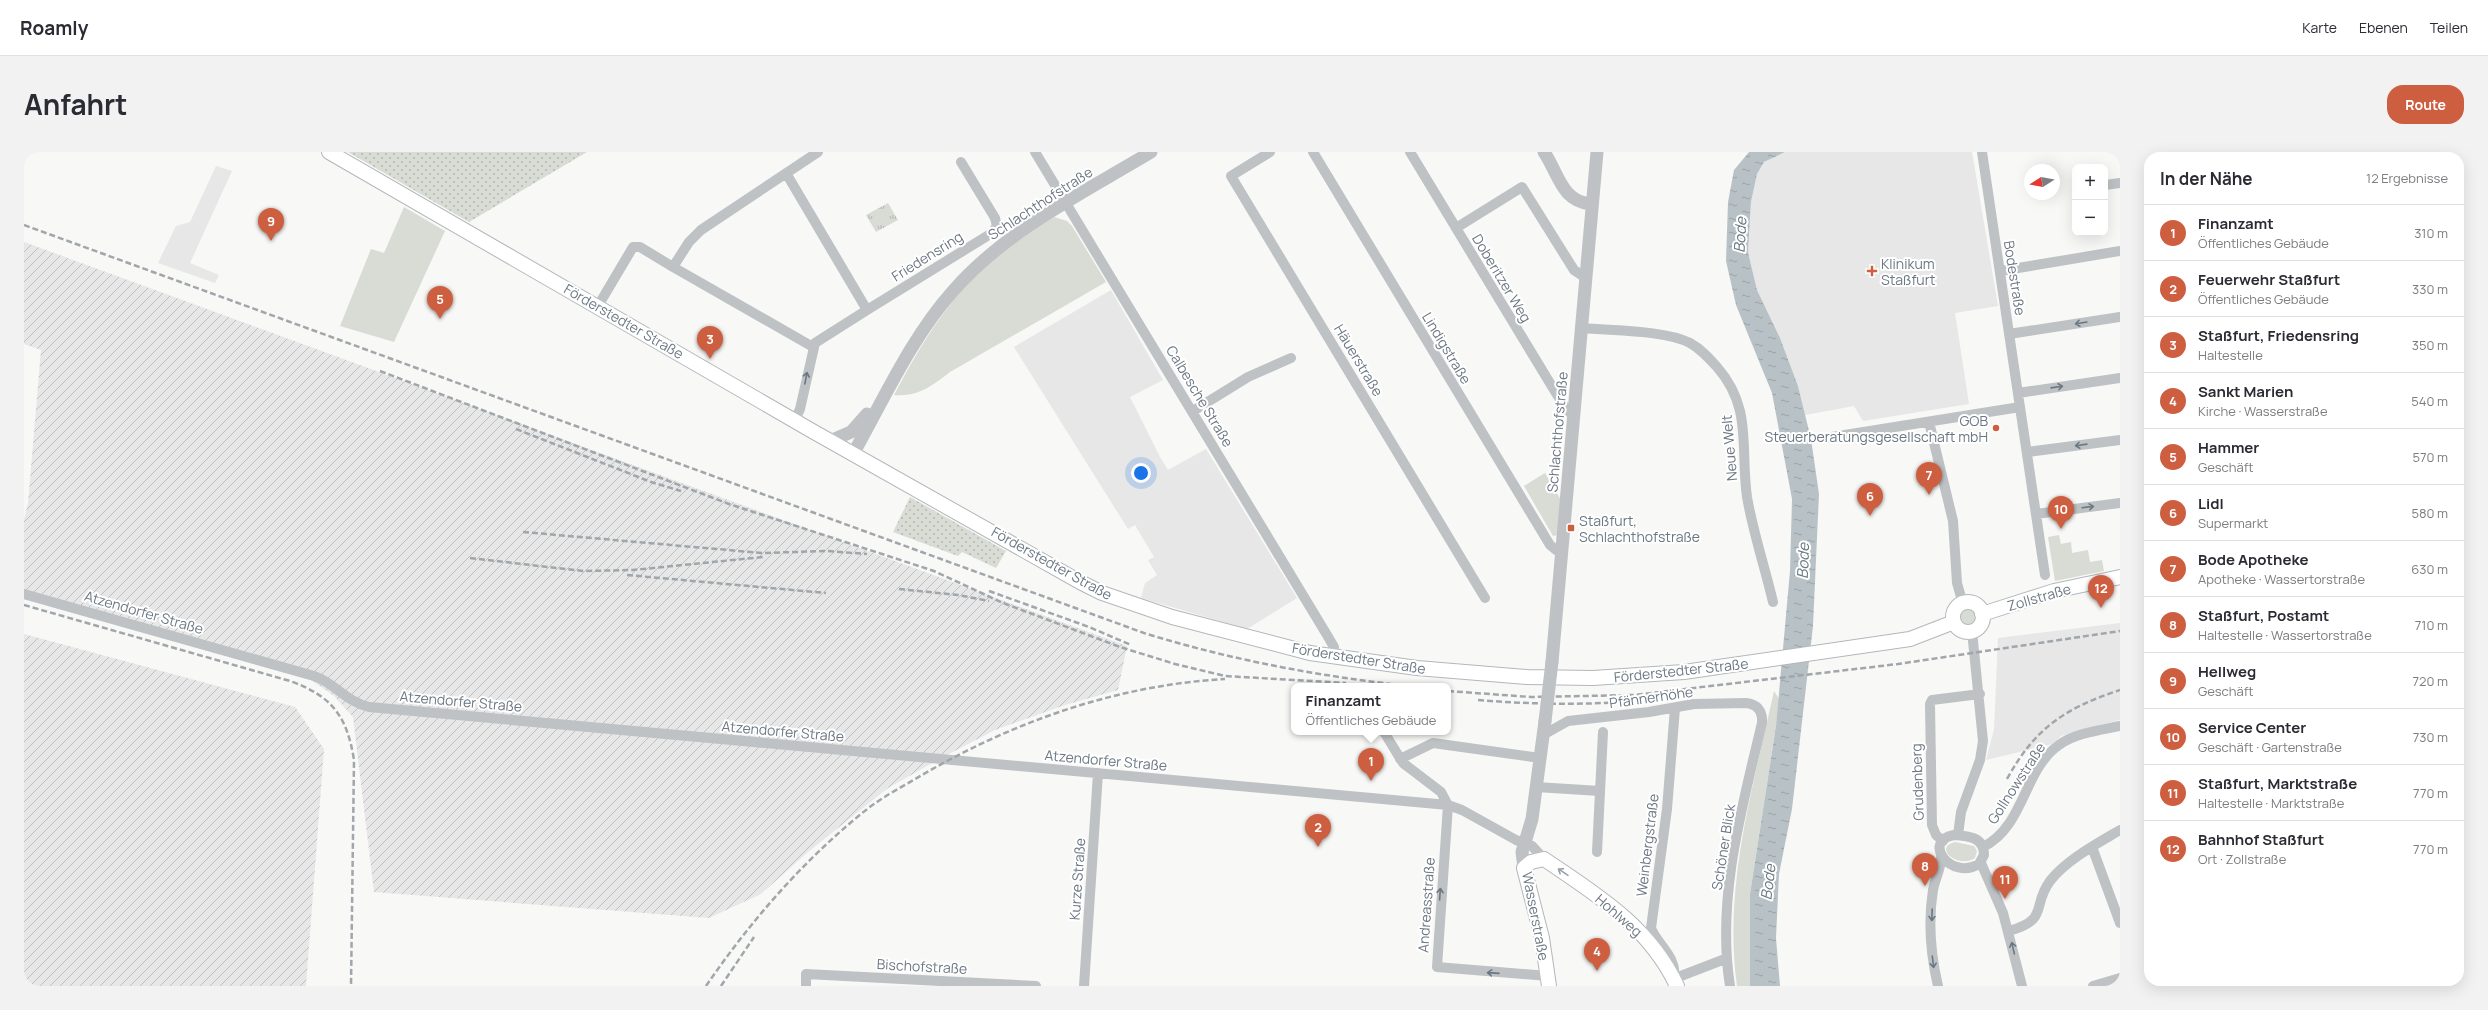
<!DOCTYPE html>
<html lang="de">
<head>
<meta charset="utf-8">
<style>
  body { margin:0; font-family:Manrope,sans-serif; background:#f2f2f3; color:#2b2b33 }
  .controls { position:absolute; right:12px; top:12px; display:grid; overflow:hidden; border-radius:8px; box-shadow:0 4px 16px #0002 }
  .controls button { width:36px; height:36px; display:grid; place-items:center; padding:0; border:0; border-bottom:1px solid #e1e1e2; background:#fff; color:#2b2b33; font:20px sans-serif }
  .compass { position:absolute; left:2000px; top:12px; width:36px; height:36px; border-radius:50%; background:#fff; box-shadow:0 4px 16px #0002; rotate:259deg }
  .you { position:absolute; left:1117px; top:321px; width:14px; height:14px; margin:-10px; border:3px solid #fff; border-radius:50%; background:#1a73e8; box-shadow:0 0 0 6px #1a73e833 }
  .badge { display:grid; place-items:center; width:26px; height:26px; border-radius:50%; background:#ce5e40; color:#fff; font-size:13px; font-weight:700 }
  .pin { position:absolute; translate:-50% -33px; filter:drop-shadow(0 1px 2px #0008) }
  .pin::after { content:''; position:absolute; top:21px; width:14px; height:12px; background:inherit; clip-path:polygon(0 0,100% 0,50% 100%) }
  .popup { position:absolute; left:1267px; top:531px; width:160px; height:52px; box-sizing:border-box; display:grid; place-content:center; border-radius:8px; background:#fff; filter:drop-shadow(0 1px 3px #0005); font-size:13px; white-space:nowrap; color:#7c7c81 }
  .popup b { font-size:15px; color:#2b2b33 }
  .popup::after { content:''; position:absolute; left:50%; top:100%; margin-left:-8px; border:8px solid transparent; border-top-color:#fff }
  .list { margin:0; padding:0; list-style:none }
  h2 { display:flex; justify-content:space-between; align-items:center; height:52px; margin:0; padding:0 16px; font-size:17px }
  h2 small { font-size:13px; font-weight:400; color:#7c7c81 }
  .list li { display:grid; grid-template-columns:26px 1fr auto; gap:12px; align-items:center; box-sizing:border-box; height:56px; padding:0 16px; border-top:1px solid #e1e1e2 }
  .list b { display:block; font-size:15px; white-space:nowrap }
  .list p { margin:0; font-size:13px; white-space:nowrap; color:#7c7c81 }
  .list em { font-size:13px; font-style:normal; color:#7c7c81 }
  .map { position:relative; flex:none; width:2096px; height:834px; overflow:hidden; border-radius:16px }
  header { display:flex; align-items:center; gap:24px; box-sizing:border-box; height:56px; padding:0 20px; background:#fff; border-bottom:1px solid #e1e1e2 }
  header strong { font-size:19px }
  nav { display:flex; gap:22px; margin-inline-start:auto; font-size:14px }
  .intro { display:flex; align-items:center; justify-content:space-between; box-sizing:border-box; height:96px; padding:0 24px }
  h1 { margin:0; font-size:28px }
  .button { padding:10px 18px; border-radius:16px; background:#ce5e40; color:#fff; font-size:14px; font-weight:700 }
  main { display:flex; gap:24px; padding:0 24px }
  aside { flex:1; background:#fff; border-radius:16px; box-shadow:0 4px 16px #0002 }
  .map>svg:first-child { display:block }
</style>
</head>
<body>
<header>
<strong>Roamly</strong>
<nav><a>Karte</a><a>Ebenen</a><a>Teilen</a></nav>
</header>
<div class="intro"><h1>Anfahrt</h1><a class="button">Route</a></div>
<main>
<div class="map">
<svg width="2096" height="834" viewBox="0 0 2096 834">
  <defs>
    <pattern id="industrial-furrows" width="10" height="10" patternUnits="userSpaceOnUse"><rect width="10" height="10" fill="#e6e7e6"/><path d="M-1 1l2-2M0 10L10 0M9 11l2-2" fill="none" stroke="#bec0c0"/></pattern>
    <pattern id="park-tufts" width="24" height="20" patternUnits="userSpaceOnUse"><rect width="24" height="20" fill="#d8dcd5"/><path d="M3 7l-1-3M5 7V3M7 7l1-3M15 17l-1-3M17 17v-4M19 17l1-3" fill="none" stroke="#b3b7b2"/></pattern>
    <pattern id="garden-dots" width="8" height="8" patternUnits="userSpaceOnUse"><rect width="8" height="8" fill="#d8dcd5"/><path d="M2 2h.1M6 6h.1" fill="none" stroke="#b3b7b2" stroke-width="1.8" stroke-linecap="round"/></pattern>
    <pattern id="water-ripples" width="26" height="14" patternUnits="userSpaceOnUse"><rect width="26" height="14" fill="#b8c2c6"/><path d="M2 4q2-2 4 0t4 0M15 11q2-2 4 0t4 0" fill="none" stroke="#9aa2a6"/></pattern>
  </defs>
  <rect width="100%" height="100%" fill="#f8f8f6"/>
  <path fill="#e6e7e6" d="M1761,0H1948L1974,154L1931,161L1945,252L1839,269L1830,254L1781,263L1774,234L1756,186L1733,138L1724,100L1727,50L1733,22L1740,10Z
    M192,14L208,19L166,111L195,123L191,131L134,111L152,74L166,70Z
    M1087,138L1139,228L1106,245L1136,305L1144,318L1182,297L1273,446L1223,477L1117,446L1121,431L1133,423L1124,408L1130,405L1111,373L1104,377L990,195Z
    M2096,471V568L2037,584L2029,592L1962,608L1970,577L1974,486Z"/>
  <path fill="url(#industrial-furrows)" d="M0,90L1103,494L1094,538L1041,553L971,578L921,604L864,636L784,700L737,742L685,766L350,740L329,565L310,544L287,528L0,447V367L4,351L17,198L0,192Z
    M0,482L271,555L300,597L282,834H0Z"/>
  <path fill="#d8dcd5" d="M380,55L421,79L370,190L316,174L347,97L360,101Z
    M1030,65L1043,69L1048,74L1082,130L926,220C908,234 894,245 870,243C913,162 948,112 1030,65Z
    M1521,321L1537,348L1534,383L1529,384L1500,334Z
    M2035,383L2037,392L2047,390L2048,401L2064,398L2066,410L2078,408L2080,419L2031,429L2024,385Z
    M1934 465a10 10 0 1 1 20 0a10 10 0 1 1-20 0Z
    M1750,539L1755,547L1752,574L1726,742V834H1713C1699,734 1729,636 1750,539Z
    M1931,690L1950,694L1953,699L1951,706C1935,717 1908,696 1931,690Z"/>
  <path fill="url(#park-tufts)" d="M864,51L874,68L852,80L842,63Z"/>
  <path fill="url(#garden-dots)" d="M324,0H563L445,70Z
    M886,345L982,399L972,416L938,400L934,404L869,380Z"/>
  <path fill="url(#water-ripples)" d="M1725,0H1761L1740,10L1733,22L1727,50L1724,100L1733,138L1756,186L1774,234L1787,287L1795,342L1789,474L1768,657L1755,722L1752,786L1756,834H1726V742L1752,574L1766,419L1768,347L1748,241L1712,153L1702,109L1704,50L1710,18Z"/>
  <g fill="none" stroke-linecap="round" stroke-linejoin="round">
    <defs>
      <path id="secondary" d="M305,0L790,280L1056,430L1078,441L1148,465L1286,501L1393,516L1503,525L1569,526L1660,520L1886,487L1930,470
        M1929 465a15 15 0 1 1 30 0a15 15 0 1 1-30 0Z
        M1958,462L2030,439L2096,425
        M1525,834L1518,786L1500,716L1507,710L1520,707C1573,743 1625,774 1653,834"/>
    </defs>
    <use href="#secondary" stroke="#b3b7bb" stroke-width="16"/>
    <path stroke="#bec2c5" stroke-width="10" d="M1011,0L1303,483L1310,495V505
      M1246,0L1207,24L1461,446
      M1289,0L1526,393L1532,398L1539,399
      M1386,0L1538,251L1545,260L1551,262
      M1958,0L2021,423
      M762,21L843,158L968,81L973,74L971,66L937,10
      M2081,33L2096,31
      M1432,76L1498,35L1550,118L1562,126
      M649,115L789,195
      M1976,119L2096,99
      M574,154L609,95H616L649,115L665,90L677,78L794,0
      M1559,176C1588,179 1641,178 1666,191C1677,197 1685,206 1693,215C1729,256 1716,296 1723,345C1729,380 1741,416 1749,450
      M1985,182L2096,165
      M1994,241L2096,226
      M1169,259L1224,225L1267,206
      M771,268L776,257L791,191L843,158
      M1905,270L1929,369L1933,431L1939,452
      M1802,286L1996,255
      M2003,300L2096,288
      M2012,362L2096,351
      M0,442L290,524C311,531 321,549 345,555L1424,653L1438,658L1492,688L1508,694L1520,707
      M1360,580L1379,611L1417,640L1424,653L1413,815L1524,824
      M1519,583L1544,569L1625,560L1670,552L1722,551C1733,552 1739,559 1738,571C1718,655 1692,747 1706,834
      M1376,607L1409,591L1516,606
      M1512,635L1576,639
      M1930,683C1945,684 1960,685 1960,703L1955,712C1927,729 1897,689 1930,683Z
      M1934,683L1937,660L1956,608L1959,589L1948,479
      M1919,689L1912,683L1908,673L1906,552L1908,548L1956,542
      M1959,695C2001,674 1999,618 2035,593C2051,581 2077,578 2096,574
      M2068,695L2096,771
      M1573,700L1579,580
      M1957,711L1979,761L1998,834
      M1985,779C2026,767 2007,755 2026,729C2042,708 2074,691 2096,678
      M1650,824C1653,805 1633,792 1627,776L1643,657L1651,556
      M1649,827L1701,807
      M782,834V822L1012,834
      M1060,834L1074,621
      M1914,834C1907,804 1904,769 1909,738C1911,727 1917,717 1917,706
      M2069,834L2096,826"/>
    <path stroke="#bec2c5" stroke-width="13" d="M1520,0C1535,22 1537,49 1567,52
      M806,289L827,280L843,262
      M829,302C860,247 887,186 929,139C982,78 1059,41 1127,0
      M1528,510L1573,0
      M1500,716L1498,700L1508,667L1521,569"/>
    <use href="#secondary" stroke="#fff" stroke-width="14"/>
    <path stroke="#a0a6ab" stroke-width="2.5" stroke-dasharray="6 3" stroke-linecap="butt" d="M0,73L1120,481C1207,508 1294,524 1384,534
      M356,219L705,352L910,419L979,451L1096,495L1151,512L1201,524L1322,531
      M492,277L627,330L657,339
      M499,380L738,401L803,399L843,402
      M446,406L559,419L609,418L739,405
      M603,423L802,441
      M875,437L934,443L965,449
      M965,439L1065,475L1107,493
      M0,453L266,529C308,544 323,564 330,608L327,834
      M1424,539L1507,545L1610,543L1874,512L2096,479
      M1454,548C1503,552 1550,553 1599,550
      M1983,627C2011,576 2041,556 2096,538
      M682,834C726,770 777,711 837,662C856,646 878,635 898,623C991,569 1094,533 1201,527
      M697,834L730,785"/>
    <path stroke="#bec2c5" stroke-width="13" d="M1521,569L1528,510"/>
  </g>
  <defs><path id="oneway-shaft" d="M-6 0H5M1.5-3L5.5 0L1.5 3" fill="none" stroke-width="1.6" stroke-linecap="round" stroke-linejoin="round"/></defs>
  <g stroke="#6b7883">
    <use href="#oneway-shaft" transform="translate(2057 171) rotate(171)"/>
    <use href="#oneway-shaft" transform="translate(782 226) rotate(-79)"/>
    <use href="#oneway-shaft" transform="translate(2033 235) rotate(-8)"/>
    <use href="#oneway-shaft" transform="translate(2057 293) rotate(172)"/>
    <use href="#oneway-shaft" transform="translate(2064 355) rotate(-7)"/>
    <use href="#oneway-shaft" transform="translate(1416 742) rotate(-86)"/>
    <use href="#oneway-shaft" transform="translate(1908 763) rotate(92)"/>
    <use href="#oneway-shaft" transform="translate(1989 796) rotate(-103)"/>
    <use href="#oneway-shaft" transform="translate(1909 810) rotate(83)"/>
    <use href="#oneway-shaft" transform="translate(1469 821) rotate(-176)"/>
  </g>
  <use stroke="#97a0a8" href="#oneway-shaft" transform="translate(1539 720) rotate(-146)"/>
  <g fill="#ce5e40" stroke="#fff" stroke-width="1.5">
    <path d="M1846 113h4v4h4v4h-4v4h-4v-4h-4v-4h4z"/>
    <circle cx="1972" cy="276" r="4"/>
    <rect x="1543" y="372" width="8" height="8" rx="2"/>
  </g>
  <g text-anchor="middle" dominant-baseline="central" stroke-width="4" stroke-linejoin="round" paint-order="stroke">
    <g font-size="14" fill="#6b7883" stroke="#fff">
      <text transform="translate(1016 51) rotate(-33)">Schlachthofstraße</text>
      <text transform="translate(903 104) rotate(-32)">Friedensring</text>
      <text transform="translate(1478 126) rotate(59)">Doberitzer Weg</text>
      <text transform="translate(1991 126) rotate(81)">Bodestraße</text>
      <text transform="translate(600 169) rotate(30)">Förderstedter Straße</text>
      <text transform="translate(1423 196) rotate(59)">Lindigstraße</text>
      <text transform="translate(1335 208) rotate(59)">Häuerstraße</text>
      <text transform="translate(1176 244) rotate(59)">Calbesche Straße</text>
      <text transform="translate(1533 280) rotate(-85)">Schlachthofstraße</text>
      <text transform="translate(1705 296) rotate(-95)">Neue Welt</text>
      <text transform="translate(1028 411) rotate(29)">Förderstedter Straße</text>
      <text transform="translate(2015 445) rotate(-16)">Zollstraße</text>
      <text transform="translate(120 460) rotate(16)">Atzendorfer Straße</text>
      <text transform="translate(1335 506) rotate(9)">Förderstedter Straße</text>
      <text transform="translate(1657 518) rotate(-6)">Förderstedter Straße</text>
      <text transform="translate(1627 545) rotate(-8)">Pfännerhöhe</text>
      <text transform="translate(437 549) rotate(5)">Atzendorfer Straße</text>
      <text transform="translate(759 579) rotate(5)">Atzendorfer Straße</text>
      <text transform="translate(1082 608) rotate(5)">Atzendorfer Straße</text>
      <text transform="translate(1893 630) rotate(-92)">Grudenberg</text>
      <text transform="translate(1992 631) rotate(-57)">Gollnowstraße</text>
      <text transform="translate(1623 693) rotate(-83)">Weinbergstraße</text>
      <text transform="translate(1699 695) rotate(-81)">Schöner Blick</text>
      <text transform="translate(1053 727) rotate(-86)">Kurze Straße</text>
      <text transform="translate(1402 753) rotate(-86)">Andreasstraße</text>
      <text transform="translate(1595 763) rotate(41)">Hohlweg</text>
      <text transform="translate(1512 764) rotate(79)">Wasserstraße</text>
      <text transform="translate(898 814) rotate(3)">Bischofstraße</text>
    </g>
    <g font-size="14" fill="#6b7883" stroke="#fff" text-anchor="start">
      <text x="1857" y="111">Klinikum<tspan x="1857" dy="16">Staßfurt</tspan></text>
      <text x="1964" y="268" text-anchor="end">GOB<tspan x="1964" dy="16">Steuerberatungsgesellschaft mbH</tspan></text>
      <text x="1555" y="368">Staßfurt,<tspan x="1555" dy="16">Schlachthofstraße</tspan></text>
    </g>
    <g font-size="15" font-style="italic" fill="#67787f" stroke="#fff">
      <text transform="translate(1716 83) rotate(-87)">Bode</text>
      <text transform="translate(1779 409) rotate(-88)">Bode</text>
      <text transform="translate(1744 730) rotate(-83)">Bode</text>
    </g>
  </g>
</svg>
<div class="controls">
<button>+</button>
<button>−</button>
</div>
<svg class="compass" viewBox="-18 -18 36 36"><path d="M0-13l5 13h-10z" fill="#e53935"/><path d="M0 13l5-13h-10z" fill="#7c7c81"/></svg>
<div class="you"></div>
<div class="pin badge" style="left:1347px;top:629px">1</div>
<div class="popup"><b>Finanzamt</b>Öffentliches Gebäude</div>
<div class="pin badge" style="left:1294px;top:695px">2</div>
<div class="pin badge" style="left:686px;top:207px">3</div>
<div class="pin badge" style="left:1573px;top:819px">4</div>
<div class="pin badge" style="left:416px;top:167px">5</div>
<div class="pin badge" style="left:1846px;top:364px">6</div>
<div class="pin badge" style="left:1905px;top:343px">7</div>
<div class="pin badge" style="left:1901px;top:734px">8</div>
<div class="pin badge" style="left:247px;top:89px">9</div>
<div class="pin badge" style="left:2037px;top:377px">10</div>
<div class="pin badge" style="left:1981px;top:747px">11</div>
<div class="pin badge" style="left:2077px;top:456px">12</div>
</div>
<aside>
<h2>In der Nähe<small>12 Ergebnisse</small></h2>
<ul class="list">
<li><span class="badge">1</span><div><b>Finanzamt</b><p>Öffentliches Gebäude</p></div><em>310 m</em></li>
<li><span class="badge">2</span><div><b>Feuerwehr Staßfurt</b><p>Öffentliches Gebäude</p></div><em>330 m</em></li>
<li><span class="badge">3</span><div><b>Staßfurt, Friedensring</b><p>Haltestelle</p></div><em>350 m</em></li>
<li><span class="badge">4</span><div><b>Sankt Marien</b><p>Kirche · Wasserstraße</p></div><em>540 m</em></li>
<li><span class="badge">5</span><div><b>Hammer</b><p>Geschäft</p></div><em>570 m</em></li>
<li><span class="badge">6</span><div><b>Lidl</b><p>Supermarkt</p></div><em>580 m</em></li>
<li><span class="badge">7</span><div><b>Bode Apotheke</b><p>Apotheke · Wassertorstraße</p></div><em>630 m</em></li>
<li><span class="badge">8</span><div><b>Staßfurt, Postamt</b><p>Haltestelle · Wassertorstraße</p></div><em>710 m</em></li>
<li><span class="badge">9</span><div><b>Hellweg</b><p>Geschäft</p></div><em>720 m</em></li>
<li><span class="badge">10</span><div><b>Service Center</b><p>Geschäft · Gartenstraße</p></div><em>730 m</em></li>
<li><span class="badge">11</span><div><b>Staßfurt, Marktstraße</b><p>Haltestelle · Marktstraße</p></div><em>770 m</em></li>
<li><span class="badge">12</span><div><b>Bahnhof Staßfurt</b><p>Ort · Zollstraße</p></div><em>770 m</em></li>
</ul>
</aside>
</main>
</body>
</html>
